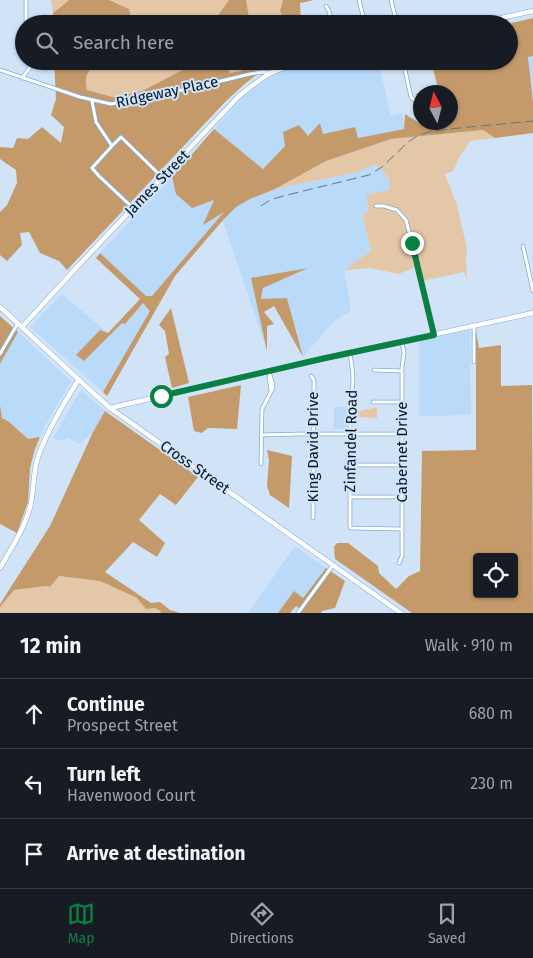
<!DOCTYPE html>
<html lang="en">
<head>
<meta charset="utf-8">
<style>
  body { margin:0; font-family:"Fira Sans",sans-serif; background:#242831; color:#f1f3f6 }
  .controls { position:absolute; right:15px; bottom:15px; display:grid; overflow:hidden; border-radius:5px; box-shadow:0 1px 4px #0004 }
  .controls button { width:45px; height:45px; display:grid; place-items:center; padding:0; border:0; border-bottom:1px solid #363941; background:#171b24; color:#f1f3f6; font:25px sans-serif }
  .compass { position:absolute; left:413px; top:85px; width:45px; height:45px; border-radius:50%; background:#171b24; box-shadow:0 1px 4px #0004; rotate:353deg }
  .stop { position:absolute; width:15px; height:15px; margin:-11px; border:4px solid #0b8043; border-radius:50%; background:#fff }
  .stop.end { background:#0b8043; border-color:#fff; box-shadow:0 1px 5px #0008 }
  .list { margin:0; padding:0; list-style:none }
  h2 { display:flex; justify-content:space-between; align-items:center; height:65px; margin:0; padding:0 20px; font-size:21px }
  h2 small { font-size:16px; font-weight:400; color:#9ea1a6 }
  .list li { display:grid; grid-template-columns:32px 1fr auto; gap:15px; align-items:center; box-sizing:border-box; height:70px; padding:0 20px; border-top:1px solid #363941 }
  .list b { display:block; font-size:19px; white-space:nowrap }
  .list p { margin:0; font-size:16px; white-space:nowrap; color:#9ea1a6 }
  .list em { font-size:16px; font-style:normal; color:#9ea1a6 }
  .icon { flex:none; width:28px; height:28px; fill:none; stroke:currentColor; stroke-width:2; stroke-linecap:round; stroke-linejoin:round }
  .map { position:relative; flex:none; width:533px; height:613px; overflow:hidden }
  .search { position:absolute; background:#171b24; box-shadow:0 1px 4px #0004; left:15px; right:15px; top:15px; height:55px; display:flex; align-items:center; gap:12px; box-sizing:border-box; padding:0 18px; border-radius:28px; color:#9ea1a6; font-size:19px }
  .sheet { height:275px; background:#171b24 }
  nav { display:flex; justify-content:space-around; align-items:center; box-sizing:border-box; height:70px; border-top:1px solid #363941; background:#171b24; font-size:14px; color:#9ea1a6 }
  nav a { display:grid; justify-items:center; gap:2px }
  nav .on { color:#0b8043 }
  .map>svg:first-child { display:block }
</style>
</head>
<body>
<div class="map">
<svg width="533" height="613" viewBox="0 0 533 613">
  <rect width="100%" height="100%" fill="#d1e3f7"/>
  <path fill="#badafa" d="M528,56H533V103L532,102Z
    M325,61H378L391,116L402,113L405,129L358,138L354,127L323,134L320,124L308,136L285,146L263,169L214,129L242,98L268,78L289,70Z
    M376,163L389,178L390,190L369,213L362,215L371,251L344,270L351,310L333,322L303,357L287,298L261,300L263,288L305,269L251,278L267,351L223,221L152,296L146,297L100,253L172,177L176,194L214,200L204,224L226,210L236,207L250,199L275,189L358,172Z
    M62,294L108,333L77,355L84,361L122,322L125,324L143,303L151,311L103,392L30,327Z
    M470,330L471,414L440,416H419V341Z
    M18,332L71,381L45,426L40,437L28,439L8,421L2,418L0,405V364Z
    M81,390L105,411L93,432L79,444L68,438L61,441L53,438Z
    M334,407H347L346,429H334Z
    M295,546L326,568L302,598L294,591L278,613H248Z"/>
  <path fill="#e4c7a7" d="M51,0H69L53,13Z
    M109,0H229L212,24H133L129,9Z
    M246,0H283L280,11L286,24H247L249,17Z
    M97,61H200L140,92L113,97L87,90C84,75 88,72 97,61Z
    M229,61H245L241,71L229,73Z
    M483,130L495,138L470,141L459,158L453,171L445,174L457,205L467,249L466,261L467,279L464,272L418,282L414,268L398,274L371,268L344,270L371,251L362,214L369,212L366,195L390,190L389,178L376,164L358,172L275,189L326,161L391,139Z
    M377,407V418L356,417V412Z
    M58,576L100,581L137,598L146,609L156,608L161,611L160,613H0V607L14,590L46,586L50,587Z"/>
  <path fill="#c49a6a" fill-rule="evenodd" d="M69,0H109L129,9L133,23V24H52L53,13Z
    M229,0H246L249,17L247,24H212Z
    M283,0H314L300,3L301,24H286L280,11Z
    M533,18V56L528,57L533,103V133L495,138L483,130L391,139L326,161L275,189L250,199L236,207L223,220L175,276L107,396L103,392L150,311L143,303L125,324L122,323L84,361L76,355L100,330L108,333L140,299L96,258L100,253L146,296H152L224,212L203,225L214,200L192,208L176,194L172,177L214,129L263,169L285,146L283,132L299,125L308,136L320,123L323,134L355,127L358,138L404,129L405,114L422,125L430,123L450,122V92H420V97L415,94L438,88L431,61H509V24H507Z
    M54,61H97C88,72 84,75 87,90L113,97L140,92L200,61H229V73L241,71L245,61H284C257,71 247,82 226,101L67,270L59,261L40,253L29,232L20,233L22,245L7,261L0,255V212L7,205L17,183L16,170L0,159V147L13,148L17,138L28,139L42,127L61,143L64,127L51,115L56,99Z
    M308,268L263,288L261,299L287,298L303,357L274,306L264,312L274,324L267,326V351L251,278Z
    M171,308L189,383L172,388L165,357L169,354L165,331L159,325Z
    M0,316L18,332L0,364Z
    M476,331L479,348L501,345V386L532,385L533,613H412L335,559L334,547L337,543H348L378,566L379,573L396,589L409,576L420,571L422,451L476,450ZM477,557H514V594H477Z
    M241,385L237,429L208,428L202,433L194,431L188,397Z
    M0,405L2,418L8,421L28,439L40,437L35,449L30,468L28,502L17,533L0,524Z
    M105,411L198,477L176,505L160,494L139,520L165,543L157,557L133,542L105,572L151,603L160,602L170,610L180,613H160L161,611L155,608L146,609L137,598L100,581L59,576L50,587L46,586L14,590L0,607V604L50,526L93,432Z
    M267,450L292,456L289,508L270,495L267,486L269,460Z
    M326,568L345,581L335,608L322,611L321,613H299L301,610L296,606L290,613H278L294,591L303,598Z"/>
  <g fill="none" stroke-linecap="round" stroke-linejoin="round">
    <defs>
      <path id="street" d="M26,0V21L28,24
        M359,0L365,24
        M391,0L397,24
        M326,6L329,11L332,24
        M403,61L411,97L415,101L420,114
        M0,70L80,97L111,104L192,88L250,74L263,72L270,73
        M22,78L35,61
        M92,101L96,122L112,146L92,168L99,176L133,208
        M112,146L121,137L163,178
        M376,206H384L397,210L406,220L412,243L434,335
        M523,246L533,291
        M350,353L352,367L353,378L352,398L350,417V528L402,529
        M0,354L18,323
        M474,362V326
        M374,370L402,371
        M270,375L269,377L271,390
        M311,376L314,380L313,518
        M373,402H402
        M261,435L300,434H402
        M261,464L262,409L273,388C273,381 271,377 268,371
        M350,465H402
        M350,497H402
        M399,563L402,556V367L404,353L402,342
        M298,613L333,565"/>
      <path id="secondary" d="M474,24L533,11
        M0,307L91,391L110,408L401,613
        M22,327L77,267L239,96C250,88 260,78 273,72C284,67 296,64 308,61
        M110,408L330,357L533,313
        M0,568C12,547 26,526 31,503C34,488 33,472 38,457C46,433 65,401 79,379"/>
    </defs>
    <use href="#street" stroke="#7dabd9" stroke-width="4.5"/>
    <use href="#secondary" stroke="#7dabd9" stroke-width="5.5"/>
    <use href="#street" stroke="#fff" stroke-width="3"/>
    <use href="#secondary" stroke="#fff" stroke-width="4.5"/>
    <path stroke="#647588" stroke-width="1" stroke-dasharray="10 5" stroke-linecap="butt" d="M261,206L270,200L283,196L369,175L382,167L407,143L417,136L429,132L449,129L533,121"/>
  </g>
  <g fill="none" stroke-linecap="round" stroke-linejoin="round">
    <path stroke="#0b8043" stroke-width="6" d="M161,396L321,359L434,335L412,243"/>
  </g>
  <g text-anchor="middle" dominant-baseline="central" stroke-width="4" stroke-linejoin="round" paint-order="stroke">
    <g font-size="15" fill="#041526" stroke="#d1e3f7">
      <text transform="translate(167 92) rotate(-12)">Ridgeway Place</text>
      <text transform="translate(157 183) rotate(-46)">James Street</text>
      <text transform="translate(351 441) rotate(-89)">Zinfandel Road</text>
      <text transform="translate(313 447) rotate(-90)">King David Drive</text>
      <text transform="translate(402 452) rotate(-90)">Cabernet Drive</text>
      <text transform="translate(195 467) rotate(35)">Cross Street</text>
    </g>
  </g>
</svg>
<div class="controls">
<button><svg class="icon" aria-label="locate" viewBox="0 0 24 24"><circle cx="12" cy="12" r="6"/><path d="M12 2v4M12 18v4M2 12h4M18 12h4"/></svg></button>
</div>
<svg class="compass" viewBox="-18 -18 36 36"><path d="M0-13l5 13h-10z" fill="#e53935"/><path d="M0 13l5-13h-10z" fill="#9ea1a6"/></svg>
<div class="stop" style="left:161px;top:396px"></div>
<div class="stop end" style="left:412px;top:243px"></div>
<div class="search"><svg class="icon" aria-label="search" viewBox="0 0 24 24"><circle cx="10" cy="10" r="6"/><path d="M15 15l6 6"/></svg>Search here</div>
</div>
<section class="sheet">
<h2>12 min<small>Walk · 910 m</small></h2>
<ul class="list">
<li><svg class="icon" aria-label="ahead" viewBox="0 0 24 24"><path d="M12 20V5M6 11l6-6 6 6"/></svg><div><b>Continue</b><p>Prospect Street</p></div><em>680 m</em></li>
<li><svg class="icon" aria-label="left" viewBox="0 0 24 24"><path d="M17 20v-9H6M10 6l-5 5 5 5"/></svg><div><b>Turn left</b><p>Havenwood Court</p></div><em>230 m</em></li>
<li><svg class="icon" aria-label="arrive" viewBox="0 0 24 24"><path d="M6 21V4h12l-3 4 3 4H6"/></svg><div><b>Arrive at destination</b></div></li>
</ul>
</section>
<nav>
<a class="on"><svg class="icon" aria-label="map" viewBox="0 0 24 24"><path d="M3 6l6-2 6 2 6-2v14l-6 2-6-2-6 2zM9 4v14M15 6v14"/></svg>Map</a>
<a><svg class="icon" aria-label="directions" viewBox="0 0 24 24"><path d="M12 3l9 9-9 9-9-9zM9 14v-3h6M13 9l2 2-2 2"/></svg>Directions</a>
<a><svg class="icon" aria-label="saved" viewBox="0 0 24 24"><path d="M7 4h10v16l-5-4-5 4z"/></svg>Saved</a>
</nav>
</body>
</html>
